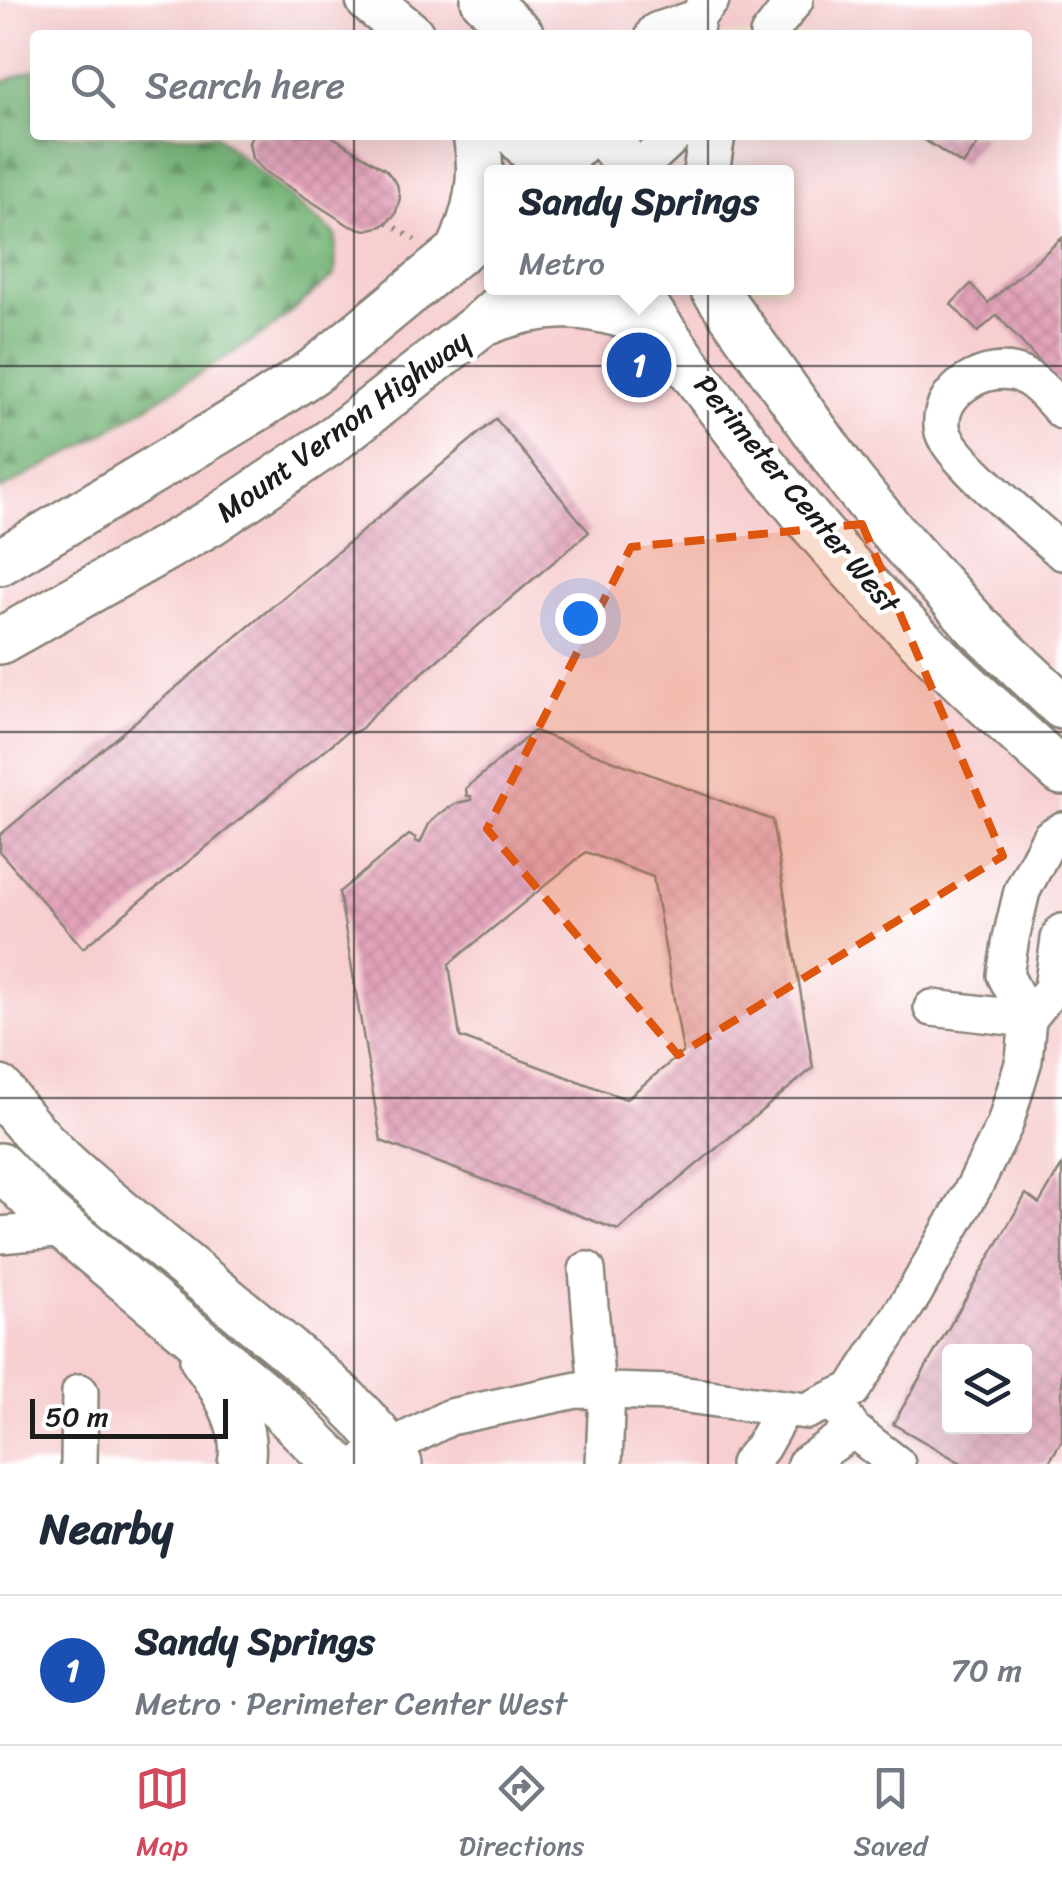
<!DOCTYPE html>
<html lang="en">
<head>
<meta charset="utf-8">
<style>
  body { margin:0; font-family:Sriracha,sans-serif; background:#f6f6f7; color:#1f2937 }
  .controls { position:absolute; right:30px; bottom:30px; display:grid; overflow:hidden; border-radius:10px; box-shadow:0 10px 40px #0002 }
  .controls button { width:90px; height:90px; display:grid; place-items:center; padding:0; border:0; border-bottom:2px solid #e0e1e3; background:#fff; color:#1f2937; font:50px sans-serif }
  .scale { position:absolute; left:30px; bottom:25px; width:198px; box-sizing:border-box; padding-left:10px; border:5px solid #1c1c1c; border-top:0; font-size:28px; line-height:35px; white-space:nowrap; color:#1c1c1c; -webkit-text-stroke:8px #fff; paint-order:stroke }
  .you { position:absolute; left:580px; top:618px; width:35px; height:35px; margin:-25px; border:8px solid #fff; border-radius:50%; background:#1a73e8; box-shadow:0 0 0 15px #1a73e833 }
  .badge { display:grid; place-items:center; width:65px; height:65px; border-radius:50%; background:#d1495b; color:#fff; font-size:32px; font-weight:700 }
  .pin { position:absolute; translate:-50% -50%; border:5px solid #fff; box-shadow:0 2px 10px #0006 }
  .popup { position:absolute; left:484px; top:165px; width:310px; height:130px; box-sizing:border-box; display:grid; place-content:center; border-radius:10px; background:#fff; filter:drop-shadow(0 2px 8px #0005); font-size:32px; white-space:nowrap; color:#747a83 }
  .popup b { font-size:38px; color:#1f2937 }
  .popup::after { content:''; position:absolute; left:50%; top:100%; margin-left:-20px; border:20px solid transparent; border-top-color:#fff }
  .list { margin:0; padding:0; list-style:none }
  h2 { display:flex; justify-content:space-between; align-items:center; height:130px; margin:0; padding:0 40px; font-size:42px }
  h2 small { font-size:32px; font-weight:400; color:#747a83 }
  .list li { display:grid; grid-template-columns:65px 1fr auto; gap:30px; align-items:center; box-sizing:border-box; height:150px; padding:0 40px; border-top:2px solid #e0e1e3 }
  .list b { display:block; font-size:38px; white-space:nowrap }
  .list p { margin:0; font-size:32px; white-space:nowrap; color:#747a83 }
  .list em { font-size:32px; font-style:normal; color:#747a83 }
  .icon { flex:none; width:55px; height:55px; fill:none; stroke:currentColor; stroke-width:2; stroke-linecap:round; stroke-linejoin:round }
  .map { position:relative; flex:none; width:1062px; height:1464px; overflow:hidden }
  .search { position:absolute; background:#fff; box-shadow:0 10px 40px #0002; left:30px; right:30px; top:30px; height:110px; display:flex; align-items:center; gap:25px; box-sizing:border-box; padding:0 35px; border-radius:10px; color:#747a83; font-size:38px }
  .sheet { height:280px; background:#fff }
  nav { display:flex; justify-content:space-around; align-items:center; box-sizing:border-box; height:140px; border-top:2px solid #e0e1e3; background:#fff; font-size:28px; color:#747a83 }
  nav a { display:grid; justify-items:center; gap:5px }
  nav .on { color:#d1495b }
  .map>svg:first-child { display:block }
</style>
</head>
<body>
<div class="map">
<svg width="1062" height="1464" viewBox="0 0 1062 1464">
  <defs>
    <pattern id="forest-firs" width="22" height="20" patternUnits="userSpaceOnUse" patternTransform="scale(2.5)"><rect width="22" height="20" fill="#72b274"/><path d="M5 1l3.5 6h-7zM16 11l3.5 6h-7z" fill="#5d905e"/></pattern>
    <pattern id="building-cross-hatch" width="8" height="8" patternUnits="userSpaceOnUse" patternTransform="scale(2.5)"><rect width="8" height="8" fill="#e2a3ba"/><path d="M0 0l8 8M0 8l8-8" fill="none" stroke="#c18c9f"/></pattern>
  </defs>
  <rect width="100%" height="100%" fill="#fff"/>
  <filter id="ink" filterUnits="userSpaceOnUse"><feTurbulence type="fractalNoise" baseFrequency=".01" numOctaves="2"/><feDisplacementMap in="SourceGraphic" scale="20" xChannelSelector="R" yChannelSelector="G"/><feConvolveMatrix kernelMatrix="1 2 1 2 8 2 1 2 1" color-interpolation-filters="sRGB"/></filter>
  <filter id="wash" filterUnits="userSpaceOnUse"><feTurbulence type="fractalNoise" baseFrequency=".0048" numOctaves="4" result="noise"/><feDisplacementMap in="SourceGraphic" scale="40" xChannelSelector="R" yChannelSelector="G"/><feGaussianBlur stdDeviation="2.25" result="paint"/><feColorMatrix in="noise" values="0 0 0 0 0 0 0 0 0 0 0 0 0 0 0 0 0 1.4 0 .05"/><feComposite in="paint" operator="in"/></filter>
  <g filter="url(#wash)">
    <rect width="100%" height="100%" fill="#f3e9d2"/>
    <path fill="#f7cfd1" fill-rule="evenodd" d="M0,0H1062V1464H0ZM35,35H1027V135H35ZM492,172H786V288H492ZM950,1352H1024V1426H950Z"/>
    <path fill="url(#forest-firs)" stroke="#476748" stroke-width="2.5" d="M35,69V135H215L336,235L335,275L268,331L85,445L0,490V83Z"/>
    <g id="blocks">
      <path fill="url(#building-cross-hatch)" fill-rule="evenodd" d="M252,135H330L386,170L397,184L400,198L395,215L382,226L366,230L350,226L264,171L252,159L249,143Z
        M917,135H984L963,165Z
        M1062,238V387L997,315L978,332L951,304L971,284L988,303Z
        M496,419L589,532L376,712L362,728L353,733L348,731L83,948L0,852V835Z
        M534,731L772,820L813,1068L618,1230L381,1141L339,892L409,835L416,838L415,841L420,843L429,824L439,814L457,803L471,800V796H467L466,788ZM586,852L653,877L683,1052L626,1099L460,1037L449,964Z
        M1062,1165V1440L1048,1464H963L893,1424L1026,1194L1039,1204ZM950,1352H1024V1426H950Z"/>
    </g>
  </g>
  <g filter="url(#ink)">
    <use href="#blocks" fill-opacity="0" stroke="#888277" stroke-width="2.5"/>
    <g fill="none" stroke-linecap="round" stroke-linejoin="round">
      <defs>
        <path id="minor" d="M681,35L711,0
          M768,35L795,0
          M635,172L675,135
          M1062,411C1050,398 1038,383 1022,375C989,360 933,391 943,432C951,460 1037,529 1062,552
          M932,1008L1028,1019
          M1028,1019L1005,975L1011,938L1022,891L1050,837L1062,830
          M0,1235L66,1229
          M587,1270L597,1391
          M832,1399L853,1430L897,1464
          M79,1464L80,1392
          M358,1464L450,1417L577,1390L672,1393L806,1411L852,1390L915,1292L975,1185L1005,1124L1024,1060L1028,1019L1052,989L1059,939L1062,932
          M604,1464L607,1391
          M748,1464L762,1447L784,1408
          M805,1464L853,1430"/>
        <path id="major" d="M369,0L411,35
          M484,0L521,35
          M659,35L691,25
          M517,135L551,172
          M605,135L633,172
          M548,172L586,135
          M706,172L712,135
          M459,252C476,214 485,177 476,135
          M633,288C699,384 771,478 848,565C914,638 988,706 1062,772
          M713,288L852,482L890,529L977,626L1062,706
          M487,322C550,296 600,303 662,329
          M0,562L259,407L314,371L492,224
          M0,641L210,523L329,443L481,324L521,288
          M0,1089C37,1145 89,1186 140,1228C187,1267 235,1306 282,1345C325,1380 369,1417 399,1464
          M0,1166L46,1213L281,1409L336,1464
          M203,1359C224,1388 249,1427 241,1464"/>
      </defs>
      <use href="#minor" stroke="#888277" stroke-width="40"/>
      <use href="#major" stroke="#888277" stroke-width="50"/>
      <path stroke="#888277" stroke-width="5" stroke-dasharray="2.5 8" stroke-linecap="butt" d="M387,222L415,240"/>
      <use href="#minor" stroke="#fff" stroke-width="35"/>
      <use href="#major" stroke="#fff" stroke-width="45"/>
    </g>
  </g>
  <path fill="#de560d" fill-opacity="0.2" stroke="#de560d" stroke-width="8" stroke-dasharray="20 12" stroke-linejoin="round" d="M862,524L1003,856L678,1055L487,829L631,547Z"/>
  <path fill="none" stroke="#1c1c1c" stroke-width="2.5" stroke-opacity="0.55" d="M354,0V35M708,0V35M354,135V1464M708,135V1464M0,366H1062M0,732H1062M0,1098H1062"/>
  <g text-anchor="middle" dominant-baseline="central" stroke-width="9" stroke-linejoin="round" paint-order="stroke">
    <g font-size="30" fill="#1c1c1c" stroke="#fff">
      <text transform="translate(343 426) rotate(-36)">Mount Vernon Highway</text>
      <text transform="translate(797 494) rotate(50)">Perimeter Center West</text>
    </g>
  </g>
</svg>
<div class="controls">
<button><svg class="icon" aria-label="layers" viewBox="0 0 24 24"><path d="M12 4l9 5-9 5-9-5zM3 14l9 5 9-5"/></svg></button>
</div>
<div class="scale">50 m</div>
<div class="you"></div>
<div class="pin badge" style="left:639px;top:365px;background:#1a4fb4">1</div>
<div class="popup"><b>Sandy Springs</b>Metro</div>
<div class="search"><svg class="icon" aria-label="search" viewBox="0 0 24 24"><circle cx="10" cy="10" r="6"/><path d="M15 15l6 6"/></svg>Search here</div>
</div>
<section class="sheet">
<h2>Nearby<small></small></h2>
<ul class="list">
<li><span class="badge" style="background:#1a4fb4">1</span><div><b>Sandy Springs</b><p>Metro · Perimeter Center West</p></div><em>70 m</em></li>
</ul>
</section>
<nav>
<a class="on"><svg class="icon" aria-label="map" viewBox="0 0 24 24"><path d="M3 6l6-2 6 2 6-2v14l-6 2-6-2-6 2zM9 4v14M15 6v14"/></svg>Map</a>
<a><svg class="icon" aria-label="directions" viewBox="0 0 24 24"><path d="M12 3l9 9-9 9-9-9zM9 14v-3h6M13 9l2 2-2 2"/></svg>Directions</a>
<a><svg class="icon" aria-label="saved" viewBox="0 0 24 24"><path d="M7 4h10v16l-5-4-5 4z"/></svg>Saved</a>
</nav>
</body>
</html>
